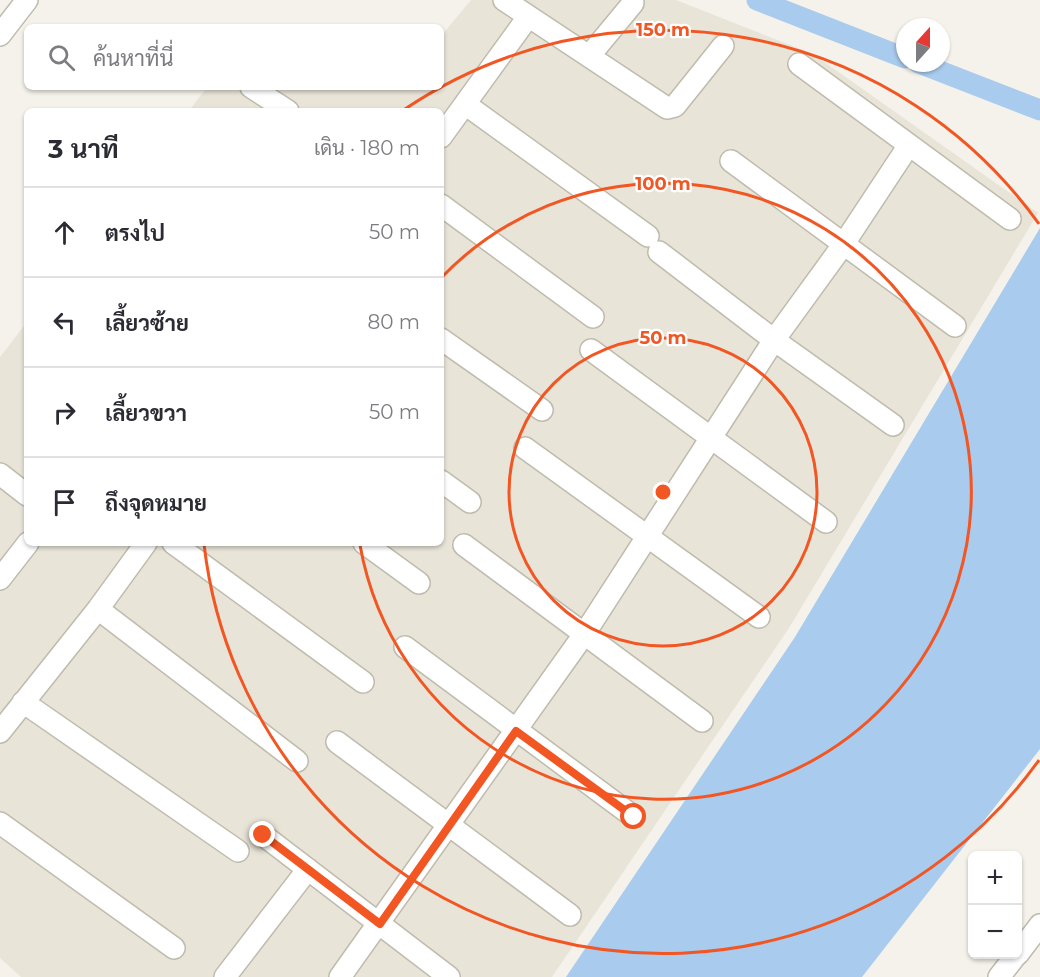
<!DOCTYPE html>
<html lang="th">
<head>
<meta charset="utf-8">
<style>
  body { margin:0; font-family:Montserrat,Sarabun,sans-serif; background:#f7f7f7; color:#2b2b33 }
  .controls { position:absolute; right:18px; bottom:18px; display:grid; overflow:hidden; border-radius:9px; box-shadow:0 2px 4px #0004 }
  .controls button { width:54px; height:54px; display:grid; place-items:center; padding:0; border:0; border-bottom:2px solid #e1e1e2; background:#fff; color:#2b2b33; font:30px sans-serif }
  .compass { position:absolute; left:896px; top:18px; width:54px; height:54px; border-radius:50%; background:#fff; box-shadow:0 2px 4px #0004; rotate:21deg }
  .stop { position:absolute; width:18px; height:18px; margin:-14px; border:4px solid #f15623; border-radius:50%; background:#fff }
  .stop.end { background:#f15623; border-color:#fff; box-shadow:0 2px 6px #0008 }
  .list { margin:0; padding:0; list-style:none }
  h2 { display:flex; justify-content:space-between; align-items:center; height:78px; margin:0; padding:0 24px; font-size:26px }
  h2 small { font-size:20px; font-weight:400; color:#7c7c81 }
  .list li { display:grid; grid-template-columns:39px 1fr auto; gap:18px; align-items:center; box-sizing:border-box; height:90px; padding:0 24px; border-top:2px solid #e1e1e2 }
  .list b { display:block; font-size:22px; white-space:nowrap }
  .list em { font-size:20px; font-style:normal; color:#7c7c81 }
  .icon { flex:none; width:33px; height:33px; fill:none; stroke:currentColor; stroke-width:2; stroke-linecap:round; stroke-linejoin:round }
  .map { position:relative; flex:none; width:1040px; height:977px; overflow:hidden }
  .search { position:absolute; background:#fff; box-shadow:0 2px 4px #0004; left:24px; top:24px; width:420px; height:66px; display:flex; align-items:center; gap:15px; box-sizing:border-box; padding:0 21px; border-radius:9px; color:#7c7c81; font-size:22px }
  .panel { position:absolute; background:#fff; box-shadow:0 2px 4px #0004; left:24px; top:108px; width:420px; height:438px; border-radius:9px }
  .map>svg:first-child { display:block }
</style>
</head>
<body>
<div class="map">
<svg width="1040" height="977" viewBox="0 0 1040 977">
  <rect width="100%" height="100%" fill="#f4f2ea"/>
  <path fill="#e8e4d8" d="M471,0H676L813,54L1038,213L789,628L552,977H21L0,958V357L27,322V543H441V111H189L207,87H441V36Z"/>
  <path fill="#a9cbee" d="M1040,228V749L862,977H566L795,637Z"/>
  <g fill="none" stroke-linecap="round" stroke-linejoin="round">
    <path stroke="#a9cbee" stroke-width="21" d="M757,0L905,58
      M919,63L1040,110"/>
    <defs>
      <path id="minor" d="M504,0L667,108L675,106L723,46
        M0,35L27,0
        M590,55L633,3
        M799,64L1010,219
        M251,87L288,111
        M465,104L648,236
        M441,137L528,17
        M731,161L955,326
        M441,205L593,317
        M659,252L774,340L893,425
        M441,339L542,410
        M591,350L826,522
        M525,448L759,617
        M0,474L27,495
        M441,481L470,502
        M173,543L363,682
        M364,543L419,583
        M464,545L702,721
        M0,579L28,543
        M98,609L297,761
        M405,647L634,817
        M23,702L238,851
        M0,732L98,609L146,543
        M337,742L570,915
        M0,823L174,948
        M263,835L449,977
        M1018,954L1040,925
        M225,977L308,869
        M340,977L585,633L774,340L843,245L909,145
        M999,977L1017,954"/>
    </defs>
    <use href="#minor" stroke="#bfbbac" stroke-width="24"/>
    <use href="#minor" stroke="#fff" stroke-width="21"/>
  </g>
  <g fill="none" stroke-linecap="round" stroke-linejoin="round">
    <path stroke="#f15623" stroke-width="8" d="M263,835L380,924L516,731L634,817"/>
  </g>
  <g fill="none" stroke="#f15623" stroke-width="3">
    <circle cx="663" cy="492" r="154"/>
    <path d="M441 278A308 308 0 1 1 360 545"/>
    <path d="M1039 760A462 462 0 0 1 204 544M405 109A462 462 0 0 1 1039 224"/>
  </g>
  <circle cx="663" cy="492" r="9" fill="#f15623" stroke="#fff" stroke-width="3"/>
  <g font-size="18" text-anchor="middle" font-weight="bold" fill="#f15623" stroke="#fff" stroke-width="4.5" stroke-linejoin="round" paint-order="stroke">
    <text x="663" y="36">150 m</text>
    <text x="663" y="190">100 m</text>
    <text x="663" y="344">50 m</text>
  </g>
</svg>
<div class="controls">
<button>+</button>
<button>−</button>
</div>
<svg class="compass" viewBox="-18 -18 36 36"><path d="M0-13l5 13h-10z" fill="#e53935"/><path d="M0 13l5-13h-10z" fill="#7c7c81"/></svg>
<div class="stop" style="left:634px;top:817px"></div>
<div class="stop end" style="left:263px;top:835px"></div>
<div class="search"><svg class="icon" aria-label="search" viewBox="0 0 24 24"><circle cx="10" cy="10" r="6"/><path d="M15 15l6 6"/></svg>ค้นหาที่นี่</div>
<section class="panel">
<h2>3 นาที<small>เดิน · 180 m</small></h2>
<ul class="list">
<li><svg class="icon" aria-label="ahead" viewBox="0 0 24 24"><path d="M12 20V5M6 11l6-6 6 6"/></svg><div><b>ตรงไป</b></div><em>50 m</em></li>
<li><svg class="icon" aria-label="left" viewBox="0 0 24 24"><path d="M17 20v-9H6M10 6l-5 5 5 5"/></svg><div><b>เลี้ยวซ้าย</b></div><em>80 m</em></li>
<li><svg class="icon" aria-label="right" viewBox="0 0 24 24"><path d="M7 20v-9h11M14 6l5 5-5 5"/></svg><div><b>เลี้ยวขวา</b></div><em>50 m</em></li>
<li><svg class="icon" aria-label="arrive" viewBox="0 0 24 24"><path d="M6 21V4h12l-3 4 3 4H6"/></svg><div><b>ถึงจุดหมาย</b></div></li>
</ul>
</section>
</div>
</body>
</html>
